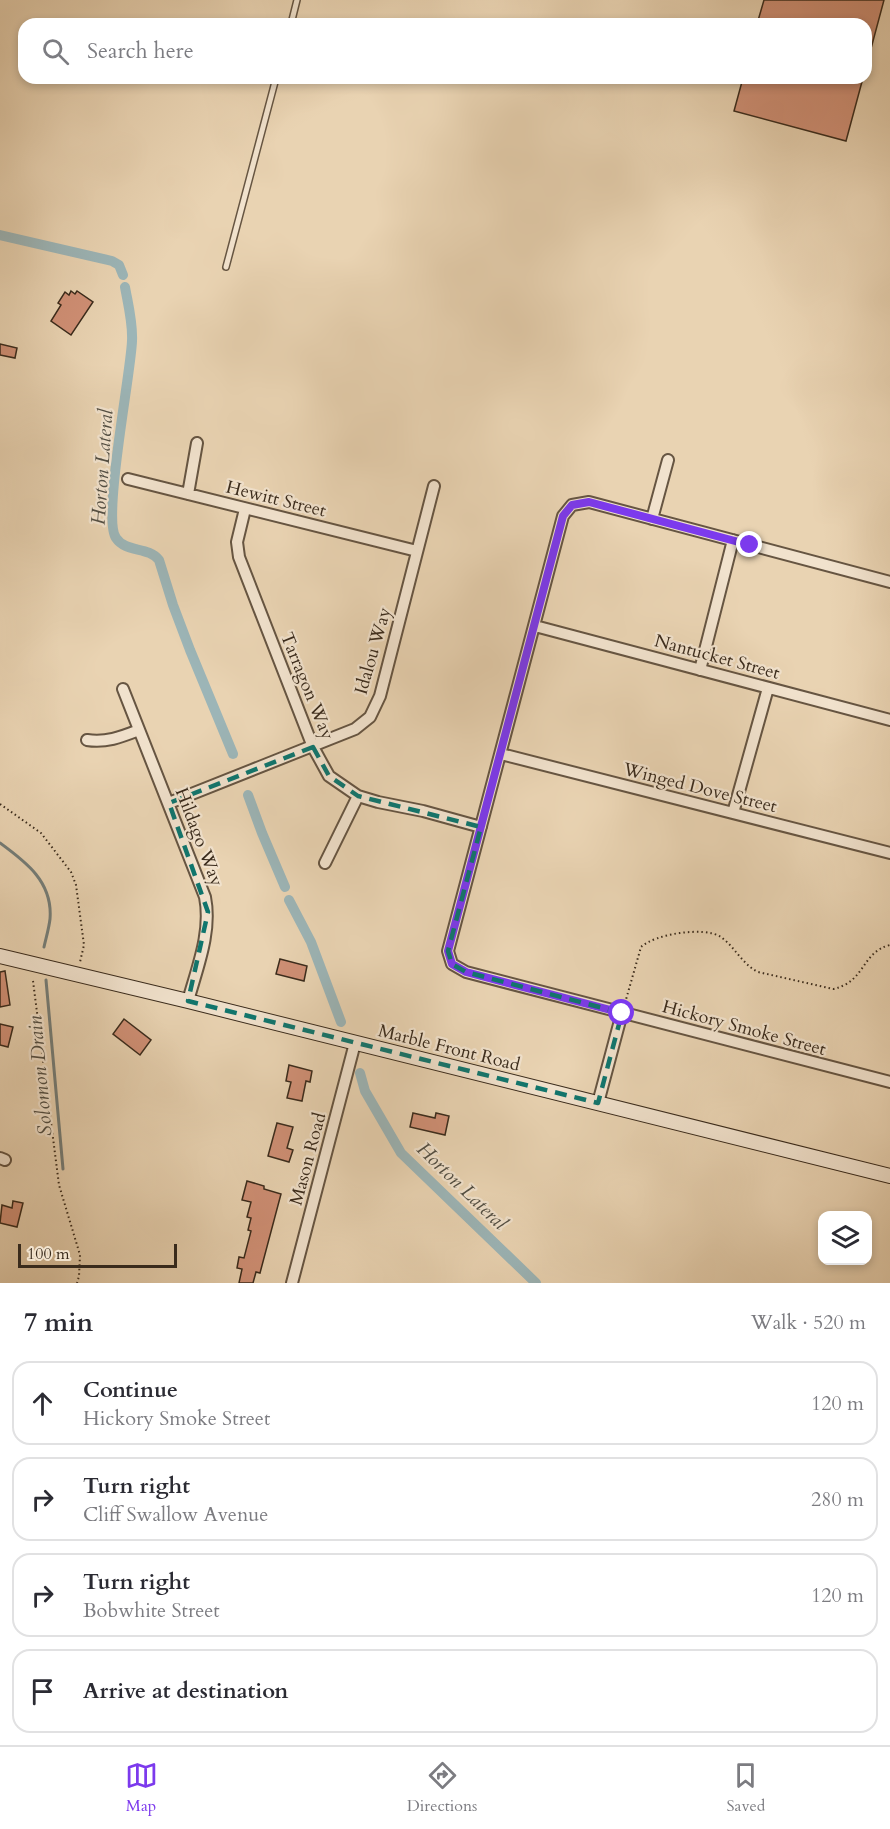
<!DOCTYPE html>
<html lang="en">
<head>
<meta charset="utf-8">
<style>
  body { margin:0; font-family:Cardo,serif; background:#f2f2f3; color:#2b2b33 }
  .controls { position:absolute; right:18px; bottom:18px; display:grid; overflow:hidden; border-radius:12px; box-shadow:0 3px 9px #0003 }
  .controls button { width:54px; height:54px; display:grid; place-items:center; padding:0; border:0; border-bottom:2px solid #e1e1e2; background:#fff; color:#2b2b33; font:30px sans-serif }
  .scale { position:absolute; left:18px; bottom:15px; width:159px; box-sizing:border-box; padding-left:6px; border:3px solid #3a2b1c; border-top:0; font-size:16px; line-height:21px; white-space:nowrap; color:#3a2b1c; -webkit-text-stroke:4px #f1e2cd; paint-order:stroke }
  .stop { position:absolute; width:18px; height:18px; margin:-14px; border:4px solid #7c3aed; border-radius:50%; background:#fff }
  .stop.end { background:#7c3aed; border-color:#fff; box-shadow:0 2px 6px #0008 }
  .list { margin:0; padding:0; list-style:none }
  h2 { display:flex; justify-content:space-between; align-items:center; height:78px; margin:0; padding:0 24px; font-size:26px }
  h2 small { font-size:20px; font-weight:400; color:#7c7c81 }
  .list li { display:grid; grid-template-columns:39px 1fr auto; gap:18px; align-items:center; box-sizing:border-box; height:84px; margin:0 12px 12px; padding:0 12px; border:2px solid #e1e1e2; border-radius:18px }
  .list b { display:block; font-size:22px; white-space:nowrap }
  .list p { margin:0; font-size:20px; white-space:nowrap; color:#7c7c81 }
  .list em { font-size:20px; font-style:normal; color:#7c7c81 }
  .icon { flex:none; width:33px; height:33px; fill:none; stroke:currentColor; stroke-width:2; stroke-linecap:round; stroke-linejoin:round }
  .map { position:relative; flex:none; width:890px; height:1283px; overflow:hidden }
  .search { position:absolute; background:#fff; box-shadow:0 3px 9px #0003; left:18px; right:18px; top:18px; height:66px; display:flex; align-items:center; gap:15px; box-sizing:border-box; padding:0 21px; border-radius:18px; color:#7c7c81; font-size:22px }
  .sheet { height:462px; background:#fff }
  nav { display:flex; justify-content:space-around; align-items:center; box-sizing:border-box; height:84px; border-top:2px solid #e1e1e2; background:#fff; font-size:16px; color:#7c7c81 }
  nav a { display:grid; justify-items:center; gap:3px }
  nav .on { color:#7c3aed }
  .map>svg:first-child { display:block }
</style>
</head>
<body>
<div class="map">
<svg width="890" height="1283" viewBox="0 0 890 1283">
  <rect width="100%" height="100%" fill="#e9d3b2"/>
  <filter id="stains"><feTurbulence type="fractalNoise" baseFrequency=".00333" numOctaves="4"/><feColorMatrix values="0 0 0 0 .2 0 0 0 0 .09 0 0 0 0 .02 0 0 0 .5 -.17"/></filter>
  <radialGradient id="worn" r=".72"><stop offset=".6" stop-color="#630" stop-opacity="0"/><stop offset="1" stop-color="#630" stop-opacity=".3"/></radialGradient>
  <g fill="none" stroke-linecap="round" stroke-linejoin="round">
    <path stroke="#757e79" stroke-width="3" d="M0,843C26,862 53,882 50,919C49,928 46,938 44,947
      M46,980L63,1169"/>
    <path stroke="#9cb5b7" stroke-width="10" d="M0,235L112,261L119,265L123,275
      M125,287C128,304 133,323 132,341C131,373 102,519 116,538C126,553 148,546 159,560L173,605L190,650L233,754
      M248,795L262,833L285,887
      M289,900L311,942L341,1022
      M360,1073L365,1091L401,1153L536,1283"/>
  </g>
  <path fill="#d09076" stroke="#3a2b1c" stroke-width="1.5" d="M764,0H884L869,56H866V24H757Z
    M743,78H863L846,141L734,111Z
    M71,291L75,294L77,291L93,302L71,335L51,321L61,305L58,303L65,292L69,295Z
    M0,344L17,348L15,358L0,355Z
    M280,959L307,966L304,981L276,974Z
    M5,971L10,1005L0,1007V972Z
    M124,1019L151,1040L140,1055L113,1034Z
    M0,1024L13,1027L8,1047L0,1045Z
    M289,1065L312,1071L310,1082L306,1081L302,1101L287,1098L291,1082L286,1081Z
    M413,1113L435,1118L436,1113L449,1116L445,1135L410,1127Z
    M277,1123L293,1127L287,1148L293,1150L289,1162L268,1156Z
    M247,1181L264,1186V1189L281,1194L260,1273L256,1272L253,1283H239L242,1269L237,1268L239,1257L244,1258L251,1231L248,1230L251,1218L247,1217L251,1202L242,1200Z
    M13,1201L23,1203L17,1227L0,1223L2,1205L12,1208Z"/>
  <g fill="none" stroke-linecap="round" stroke-linejoin="round">
    <defs>
      <path id="lane" d="M291,24L297,0
        M226,267L276,78"/>
      <path id="street" d="M128,479L417,551
        M188,494L197,443
        M245,509L237,542L239,557L313,747L329,776L358,796L378,802L423,811L481,827
        M652,519L668,460
        M890,582L589,502L572,505L563,516L448,951L452,964L466,972L890,1082
        M535,626L890,720
        M700,670L733,540
        M123,689L205,897C212,932 197,968 188,1001
        M87,740C106,743 121,737 139,730
        M501,754L890,853
        M169,803L355,729L370,717L380,696L434,486
        M733,813L768,688
        M325,863L358,796
        M598,1103L622,1013
        M0,1158L5,1160
        M292,1283L355,1043"/>
      <path id="secondary" d="M0,956L188,1001L890,1176"/>
    </defs>
    <use href="#lane" stroke="#665542" stroke-width="8"/>
    <use href="#street" stroke="#665542" stroke-width="14"/>
    <use href="#secondary" stroke="#3a2b1c" stroke-width="16"/>
    <path stroke="#3a2b1c" stroke-width="2" stroke-dasharray="1.5 3" stroke-linecap="butt" d="M0,804L41,833L71,872L76,885L84,945L80,962
      M33,981L59,1185L80,1255L79,1276L77,1283
      M625,1003L641,947C655,934 704,926 721,937C735,947 742,964 758,972L833,989C866,982 861,952 890,945"/>
    <use href="#lane" stroke="#f1e2cd" stroke-width="5"/>
    <use href="#street" stroke="#f1e2cd" stroke-width="10"/>
    <use href="#secondary" stroke="#f1e2cd" stroke-width="14"/>
  </g>
  <g fill="none" stroke-linecap="round" stroke-linejoin="round">
    <path stroke="#7c3aed" stroke-width="8" d="M622,1013L466,972L452,964L448,951L563,516L572,505L589,502L750,545"/>
  </g>
  <path fill="none" stroke="#0f766e" stroke-width="4.5" stroke-dasharray="12 8" stroke-linejoin="round" d="M313,747L329,776L358,796L481,827L448,951L452,964L466,972L622,1013L598,1103L188,1001L208,912L169,803Z"/>
  <g text-anchor="middle" dominant-baseline="central" stroke-width="4.5" stroke-linejoin="round" paint-order="stroke">
    <g font-size="18" fill="#3a2b1c" stroke="#f1e2cd">
      <text transform="translate(276 499) rotate(14)">Hewitt Street</text>
      <text transform="translate(373 651) rotate(-74)">Idalou Way</text>
      <text transform="translate(717 657) rotate(15)">Nantucket Street</text>
      <text transform="translate(307 686) rotate(68)">Tarragon Way</text>
      <text transform="translate(700 788) rotate(14)">Winged Dove Street</text>
      <text transform="translate(199 837) rotate(69)">Hildago Way</text>
      <text transform="translate(744 1028) rotate(15)">Hickory Smoke Street</text>
      <text transform="translate(449 1048) rotate(14)">Marble Front Road</text>
      <text transform="translate(308 1159) rotate(-75)">Mason Road</text>
    </g>
    <g font-size="20" font-style="italic" fill="#524e43" stroke="#f1e2cd">
      <text transform="translate(102 467) rotate(-86)">Horton Lateral</text>
      <text transform="translate(40 1076) rotate(-95)">Solomon Drain</text>
      <text transform="translate(462 1186) rotate(44)">Horton Lateral</text>
    </g>
  </g>
  <rect width="100%" height="100%" filter="url(#stains)"/>
  <rect width="100%" height="100%" fill="url(#worn)"/>
</svg>
<div class="controls">
<button><svg class="icon" aria-label="layers" viewBox="0 0 24 24"><path d="M12 4l9 5-9 5-9-5zM3 14l9 5 9-5"/></svg></button>
</div>
<div class="scale">100 m</div>
<div class="stop" style="left:622px;top:1013px"></div>
<div class="stop end" style="left:750px;top:545px"></div>
<div class="search"><svg class="icon" aria-label="search" viewBox="0 0 24 24"><circle cx="10" cy="10" r="6"/><path d="M15 15l6 6"/></svg>Search here</div>
</div>
<section class="sheet">
<h2>7 min<small>Walk · 520 m</small></h2>
<ul class="list">
<li><svg class="icon" aria-label="ahead" viewBox="0 0 24 24"><path d="M12 20V5M6 11l6-6 6 6"/></svg><div><b>Continue</b><p>Hickory Smoke Street</p></div><em>120 m</em></li>
<li><svg class="icon" aria-label="right" viewBox="0 0 24 24"><path d="M7 20v-9h11M14 6l5 5-5 5"/></svg><div><b>Turn right</b><p>Cliff Swallow Avenue</p></div><em>280 m</em></li>
<li><svg class="icon" aria-label="right" viewBox="0 0 24 24"><path d="M7 20v-9h11M14 6l5 5-5 5"/></svg><div><b>Turn right</b><p>Bobwhite Street</p></div><em>120 m</em></li>
<li><svg class="icon" aria-label="arrive" viewBox="0 0 24 24"><path d="M6 21V4h12l-3 4 3 4H6"/></svg><div><b>Arrive at destination</b></div></li>
</ul>
</section>
<nav>
<a class="on"><svg class="icon" aria-label="map" viewBox="0 0 24 24"><path d="M3 6l6-2 6 2 6-2v14l-6 2-6-2-6 2zM9 4v14M15 6v14"/></svg>Map</a>
<a><svg class="icon" aria-label="directions" viewBox="0 0 24 24"><path d="M12 3l9 9-9 9-9-9zM9 14v-3h6M13 9l2 2-2 2"/></svg>Directions</a>
<a><svg class="icon" aria-label="saved" viewBox="0 0 24 24"><path d="M7 4h10v16l-5-4-5 4z"/></svg>Saved</a>
</nav>
</body>
</html>
